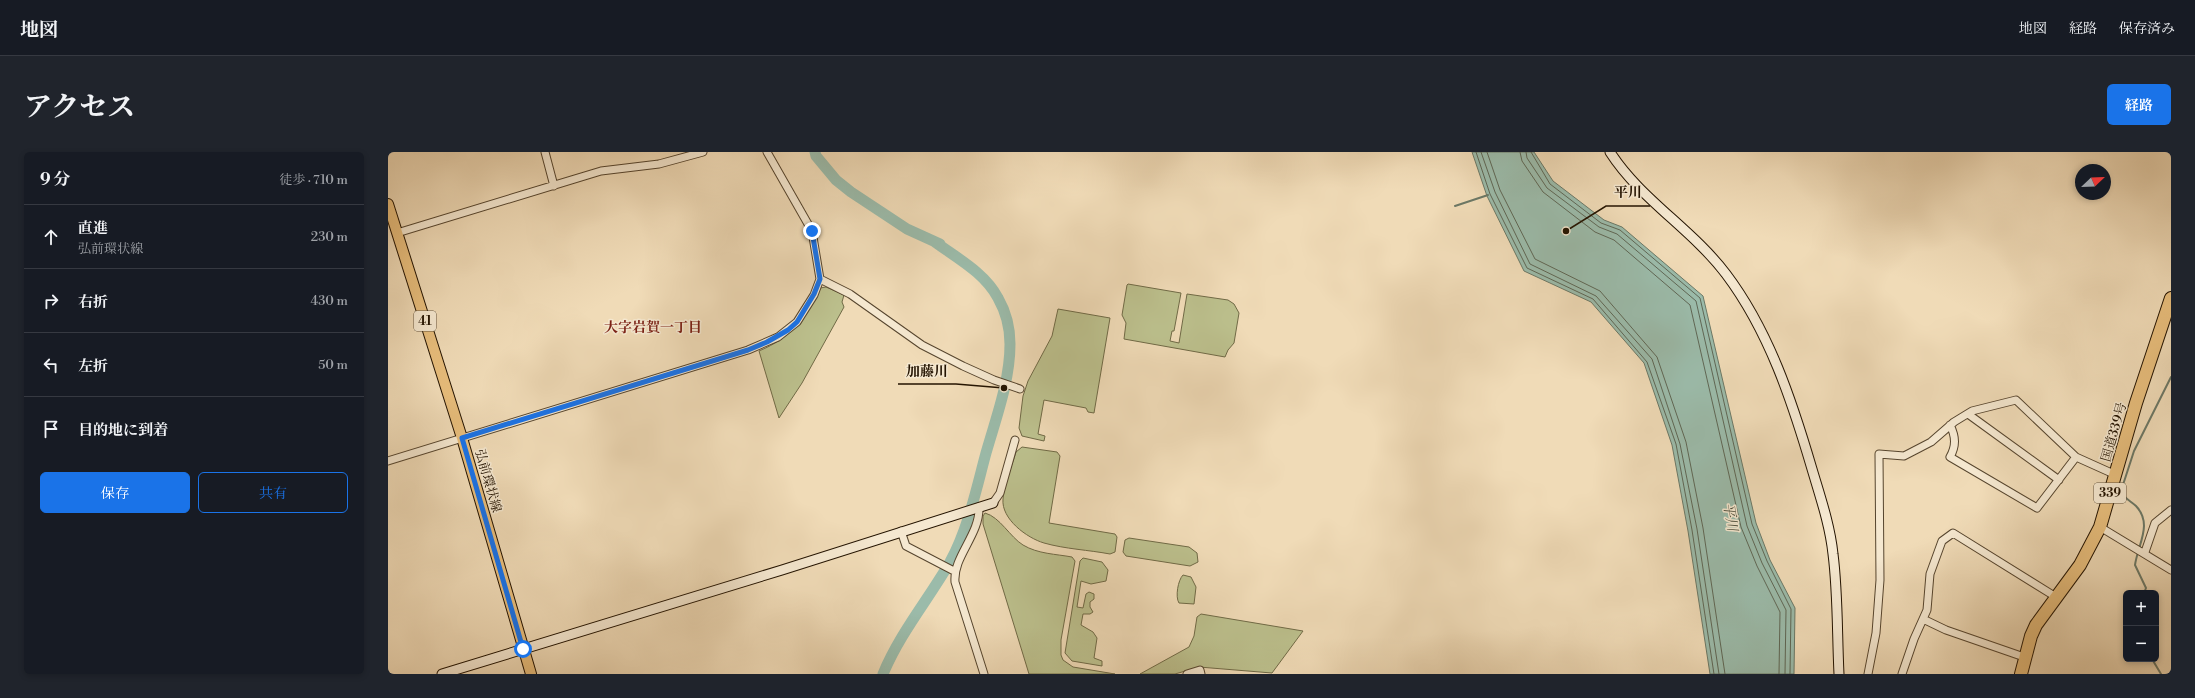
<!DOCTYPE html>
<html lang="ja">
<head>
<meta charset="utf-8">
<style>
  body { margin:0; font-family:"Libre Bodoni","Noto Serif JP",serif; background:#20242c; color:#f1f3f6 }
  .controls { position:absolute; right:12px; bottom:12px; display:grid; overflow:hidden; border-radius:6px; box-shadow:0 2px 6px #0003 }
  .controls button { width:36px; height:36px; display:grid; place-items:center; padding:0; border:0; border-bottom:1px solid #363941; background:#171b24; color:#f1f3f6; font:20px sans-serif }
  .compass { position:absolute; left:1687px; top:12px; width:36px; height:36px; border-radius:50%; background:#171b24; box-shadow:0 2px 6px #0003; rotate:67deg }
  .stop { position:absolute; width:12px; height:12px; margin:-9px; border:3px solid #1a73e8; border-radius:50%; background:#fff }
  .stop.end { background:#1a73e8; border-color:#fff; box-shadow:0 1px 4px #0008 }
  .list { margin:0; padding:0; list-style:none }
  h2 { display:flex; justify-content:space-between; align-items:center; height:52px; margin:0; padding:0 16px; font-size:17px }
  h2 small { font-size:13px; font-weight:400; color:#9ea1a6 }
  .list li { display:grid; grid-template-columns:26px 1fr auto; gap:12px; align-items:center; box-sizing:border-box; height:64px; padding:0 16px; border-top:1px solid #363941 }
  .list b { display:block; font-size:15px; white-space:nowrap }
  .list p { margin:0; font-size:13px; white-space:nowrap; color:#9ea1a6 }
  .list em { font-size:13px; font-style:normal; color:#9ea1a6 }
  .actions { display:flex; gap:8px; padding:12px 16px }
  .actions a { flex:1; padding:9px 0; border:1px solid #1a73e8; border-radius:6px; text-align:center; font-size:14px; color:#1a73e8 }
  .actions .main { background:#1a73e8; color:#fff }
  .icon { flex:none; width:22px; height:22px; fill:none; stroke:currentColor; stroke-width:2; stroke-linecap:round; stroke-linejoin:round }
  .map { position:relative; flex:none; width:1783px; height:522px; overflow:hidden; border-radius:6px }
  header { display:flex; align-items:center; gap:24px; box-sizing:border-box; height:56px; padding:0 20px; background:#171b24; border-bottom:1px solid #363941 }
  header strong { font-size:19px }
  nav { display:flex; gap:22px; margin-inline-start:auto; font-size:14px }
  .intro { display:flex; align-items:center; justify-content:space-between; box-sizing:border-box; height:96px; padding:0 24px }
  h1 { margin:0; font-size:28px }
  .button { padding:10px 18px; border-radius:6px; background:#1a73e8; color:#fff; font-size:14px; font-weight:700 }
  main { display:flex; gap:24px; padding:0 24px }
  aside { flex:1; background:#171b24; border-radius:6px; box-shadow:0 2px 6px #0003 }
  .map>svg:first-child { display:block }
</style>
</head>
<body>
<header>
<strong>地図</strong>
<nav><a>地図</a><a>経路</a><a>保存済み</a></nav>
</header>
<div class="intro"><h1>アクセス</h1><a class="button">経路</a></div>
<main>
<aside>
<h2>9 分<small>徒歩 · 710 m</small></h2>
<ul class="list">
<li><svg class="icon" aria-label="ahead" viewBox="0 0 24 24"><path d="M12 20V5M6 11l6-6 6 6"/></svg><div><b>直進</b><p>弘前環状線</p></div><em>230 m</em></li>
<li><svg class="icon" aria-label="right" viewBox="0 0 24 24"><path d="M7 20v-9h11M14 6l5 5-5 5"/></svg><div><b>右折</b></div><em>430 m</em></li>
<li><svg class="icon" aria-label="left" viewBox="0 0 24 24"><path d="M17 20v-9H6M10 6l-5 5 5 5"/></svg><div><b>左折</b></div><em>50 m</em></li>
<li><svg class="icon" aria-label="arrive" viewBox="0 0 24 24"><path d="M6 21V4h12l-3 4 3 4H6"/></svg><div><b>目的地に到着</b></div></li>
</ul>
<div class="actions"><a class="main">保存</a><a>共有</a></div>
</aside>
<div class="map">
<svg width="1783" height="522" viewBox="0 0 1783 522">
  <rect width="100%" height="100%" fill="#f0dbb7"/>
  <filter id="stains"><feTurbulence type="fractalNoise" baseFrequency=".005" numOctaves="4"/><feColorMatrix values="0 0 0 0 .2 0 0 0 0 .09 0 0 0 0 .02 0 0 0 .5 -.17"/></filter>
  <radialGradient id="worn" r=".72"><stop offset=".6" stop-color="#630" stop-opacity="0"/><stop offset="1" stop-color="#630" stop-opacity=".3"/></radialGradient>
  <path fill="#bcc08d" stroke="#706a46" d="M740,132L793,141L786,179H784L782,189L791,191L799,142L840,148L846,152L851,161L846,191L840,198L837,205L736,187L738,171L734,163L739,133Z
    M438,135L456,143L454,150L456,155L414,231L391,266L371,199C404,185 416,168 432,136Z
    M670,157L722,166L706,261L700,260L698,256L656,248L650,282L657,284L656,289L634,284L631,276L635,244L640,229L664,184Z
    M634,295L669,300L672,304L661,371L727,382L729,385L727,400L722,402C701,398 677,397 656,391C639,386 613,367 615,347C616,331 624,314 628,300Z
    M597,361C612,365 622,385 635,393C650,402 668,402 684,405L687,409L673,488V503L675,508L685,515L727,522H641L595,372V364Z
    M741,386L801,395L809,401L810,410L802,414L738,404L735,400L737,388Z
    M695,406L714,410L720,418L718,429L703,432L693,429L689,455L695,456L698,442L701,440L706,442V447L702,450V455L705,460L702,462H695L693,473L705,480L709,486L706,506L714,509V514L684,509L677,501L692,409Z
    M795,423L803,425L808,435L806,452L791,451C787,445 790,428 795,423Z
    M813,462L915,479L884,521L811,515L787,522H752L801,495L806,484L809,465Z"/>
  <path fill="#9bbbaa" stroke="#6b7866" d="M1084,0H1146L1165,29L1216,68L1234,75L1315,144L1368,371L1382,408L1407,456L1406,522H1322L1300,379L1284,293L1256,211L1203,150L1136,119L1099,44Z"/>
  <g fill="none" stroke-linecap="round" stroke-linejoin="round">
    <path stroke="#5f6755" stroke-width="1" d="M1088,0L1102,42L1139,116L1205,147L1259,210L1288,292L1304,378L1326,522
      M1093,0L1107,40L1142,112L1208,144L1264,207L1292,292L1309,377L1331,522
      M1099,0L1112,38L1147,107L1212,139L1269,205L1298,290L1315,376L1337,522
      M1132,0L1134,9L1155,40L1207,80L1226,88L1302,153L1353,375L1369,414L1392,460L1391,522
      M1138,0L1139,6L1159,36L1211,75L1229,82L1308,149L1359,374L1374,411L1398,458L1397,522
      M1143,0L1162,32L1213,71L1232,78L1312,146L1364,372L1379,409L1403,457L1402,522"/>
    <path stroke="#6b7866" stroke-width="2" d="M1067,54L1100,43
      M1756,441L1758,436L1747,413C1750,392 1765,372 1748,354C1743,349 1735,346 1733,339L1746,299L1783,225
      M1764,507L1773,522"/>
    <path stroke="#9bbbaa" stroke-width="11" d="M427,0L428,4L448,28L463,40L519,77L552,92L547,90C569,106 597,121 610,146C618,160 622,176 622,192C622,229 608,266 598,301C588,338 580,377 562,410C540,448 512,481 495,522"/>
    <defs>
      <path id="street" d="M157,0L166,34
        M9,81L213,19L271,12L315,0
        M432,127L462,142L534,193L575,214L606,228L632,237
        M1580,262L1671,328
        M1562,273C1568,285 1568,294 1562,305L1649,356L1688,305
        M0,309L360,198L390,185L409,170L426,143L432,127L424,79L379,0
        M605,351L612,341L627,288
        M591,355C592,383 565,404 567,430L596,522
        M1712,375L1783,418
        M513,379L518,394L566,419
        M1757,400L1767,371L1783,358
        M1535,467L1558,478L1636,505
        M799,522L812,518L813,522
        M1480,522L1488,481L1492,428L1491,302L1516,304L1543,290L1566,270L1584,259L1628,248L1688,305L1728,323
        M1514,522L1526,487L1539,458L1542,422L1554,389L1565,381L1668,445"/>
      <path id="secondary" d="M1222,0C1252,47 1304,77 1338,122C1381,179 1404,249 1424,317C1432,344 1442,373 1445,402C1450,441 1449,482 1451,522
        M54,522L394,418L605,351"/>
      <path id="primary" d="M0,52L74,286L143,522"/>
      <path id="highway" d="M1633,522L1643,484L1648,473L1692,413L1712,375L1748,251L1783,146"/>
    </defs>
    <use href="#street" stroke="#56452e" stroke-width="9"/>
    <use href="#secondary" stroke="#231300" stroke-width="11"/>
    <use href="#primary" stroke="#231300" stroke-width="12"/>
    <use href="#highway" stroke="#231300" stroke-width="14"/>
    <use href="#street" stroke="#f5e8d0" stroke-width="7"/>
    <use href="#secondary" stroke="#f5e8d0" stroke-width="9"/>
    <use href="#primary" stroke="#e8be7c" stroke-width="10"/>
    <use href="#highway" stroke="#e8be7c" stroke-width="12"/>
  </g>
  <g fill="none" stroke-linecap="round" stroke-linejoin="round">
    <path stroke="#1a73e8" stroke-width="5" d="M135,497L74,286L360,198L379,190L400,178L409,170L426,142L432,127L424,79"/>
  </g>
  <g text-anchor="middle" dominant-baseline="central" stroke-width="3" stroke-linejoin="round" paint-order="stroke">
    <g fill="#f5e8d0" stroke="#62533e" stroke-width="1">
      <rect x="26" y="159" width="22" height="20" rx="3"/>
      <rect x="1706" y="331" width="32" height="20" rx="3"/>
    </g>
    <g font-size="12" font-weight="bold" fill="#231300">
      <text x="37" y="169">41</text>
      <text x="1722" y="341">339</text>
    </g>
    <g font-size="13" fill="#231300" stroke="#f5e8d0">
      <text transform="translate(1726 280) rotate(-74)">国道339号</text>
      <text transform="translate(100 329) rotate(74)">弘前環状線</text>
    </g>
    <g font-size="14" font-weight="bold" fill="#7a1f14" stroke="#f5e8d0">
      <text x="265" y="176">大字岩賀一丁目</text>
    </g>
    <g font-size="14" font-style="italic" fill="#4d4e3c" stroke="#f5e8d0">
      <text transform="translate(1342 365) rotate(81)">平川</text>
    </g>
  </g>
  <path fill="none" stroke="#231300" stroke-width="1.5" d="M1178 79L1218 54H1262M616 236L568 232H510"/>
  <g fill="#231300" stroke="#f5e8d0" stroke-width="1.5">
    <circle cx="1178" cy="79" r="4"/>
    <circle cx="616" cy="236" r="4"/>
  </g>
  <g font-size="14" text-anchor="middle" font-weight="bold" fill="#231300" stroke="#f5e8d0" stroke-width="3" stroke-linejoin="round" paint-order="stroke">
    <text x="1240" y="45">平川</text>
    <text x="539" y="224">加藤川</text>
  </g>
  <rect width="100%" height="100%" filter="url(#stains)"/>
  <rect width="100%" height="100%" fill="url(#worn)"/>
</svg>
<div class="controls">
<button>+</button>
<button>−</button>
</div>
<svg class="compass" viewBox="-18 -18 36 36"><path d="M0-13l5 13h-10z" fill="#e53935"/><path d="M0 13l5-13h-10z" fill="#9ea1a6"/></svg>
<div class="stop" style="left:135px;top:497px"></div>
<div class="stop end" style="left:424px;top:79px"></div>
</div>
</main>
</body>
</html>
